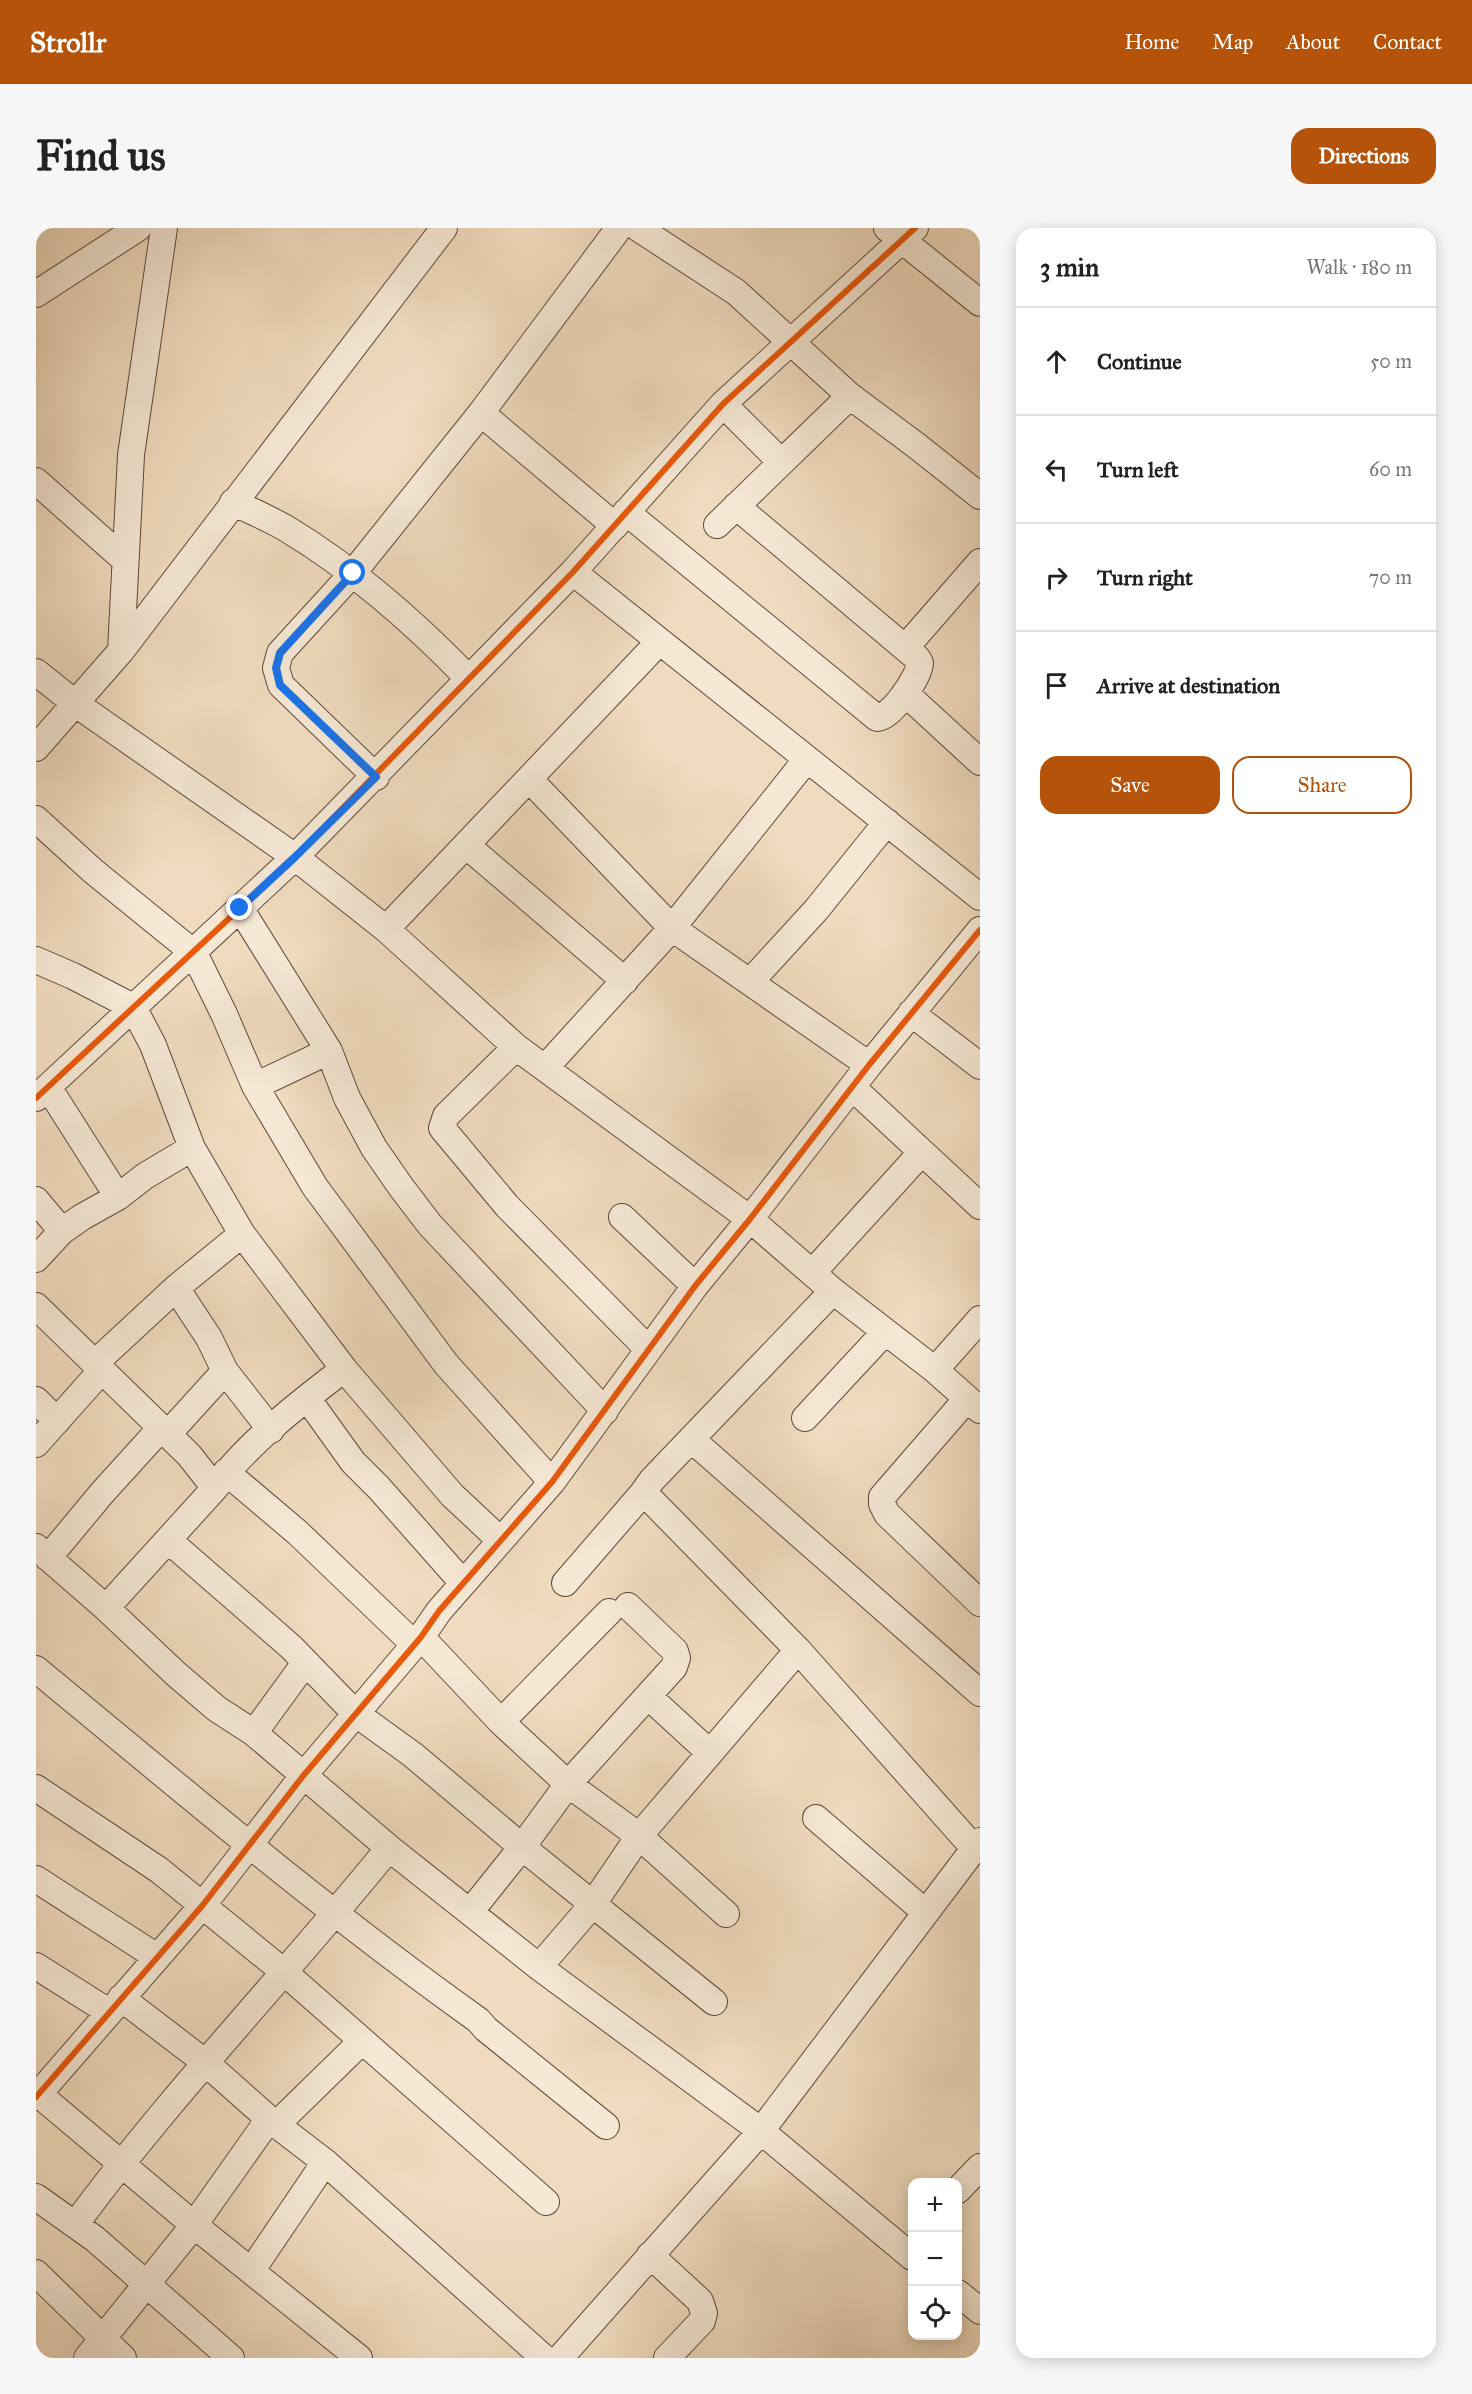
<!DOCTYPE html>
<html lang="en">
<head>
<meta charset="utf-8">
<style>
  body { margin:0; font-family:"IM FELL Great Primer",serif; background:#f6f6f6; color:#222 }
  .controls { position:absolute; right:18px; bottom:18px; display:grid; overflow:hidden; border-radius:12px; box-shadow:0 3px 15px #0003 }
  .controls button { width:54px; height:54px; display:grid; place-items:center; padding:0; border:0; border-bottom:2px solid #e0e0e0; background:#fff; color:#222; font:30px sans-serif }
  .stop { position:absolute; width:18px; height:18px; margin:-14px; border:4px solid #1a73e8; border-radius:50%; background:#fff }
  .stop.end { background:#1a73e8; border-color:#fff; box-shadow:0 2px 6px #0008 }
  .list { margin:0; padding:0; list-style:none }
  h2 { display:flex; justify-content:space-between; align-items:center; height:78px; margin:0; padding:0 24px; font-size:26px }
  h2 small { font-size:20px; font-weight:400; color:#767676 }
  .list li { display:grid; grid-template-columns:39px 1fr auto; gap:18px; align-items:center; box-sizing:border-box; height:108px; padding:0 24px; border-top:2px solid #e0e0e0 }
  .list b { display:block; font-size:22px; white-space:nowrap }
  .list em { font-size:20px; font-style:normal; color:#767676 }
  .actions { display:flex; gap:12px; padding:18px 24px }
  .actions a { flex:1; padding:14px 0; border:2px solid #b45309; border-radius:18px; text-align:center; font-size:21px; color:#b45309 }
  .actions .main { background:#b45309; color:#fff }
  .icon { flex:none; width:33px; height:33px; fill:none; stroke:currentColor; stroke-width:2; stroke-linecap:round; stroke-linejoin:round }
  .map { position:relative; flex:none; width:944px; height:2130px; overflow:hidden; border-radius:18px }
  header { display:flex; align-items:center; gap:36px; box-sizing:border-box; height:84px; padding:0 30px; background:#b45309; color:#fff }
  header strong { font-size:28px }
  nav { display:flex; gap:33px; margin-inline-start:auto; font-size:21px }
  .intro { display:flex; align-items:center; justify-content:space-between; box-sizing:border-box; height:144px; padding:0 36px }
  h1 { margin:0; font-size:42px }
  .button { padding:15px 27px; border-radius:18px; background:#b45309; color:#fff; font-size:21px; font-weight:700 }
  main { display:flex; gap:36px; padding:0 36px }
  aside { flex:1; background:#fff; border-radius:18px; box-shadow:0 3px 15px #0003 }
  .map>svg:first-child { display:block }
</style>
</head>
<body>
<header>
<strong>Strollr</strong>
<nav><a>Home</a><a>Map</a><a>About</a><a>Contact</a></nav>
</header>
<div class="intro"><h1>Find us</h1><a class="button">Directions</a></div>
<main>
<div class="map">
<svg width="944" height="2130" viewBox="0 0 944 2130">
  <rect width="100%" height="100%" fill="#f0dbbe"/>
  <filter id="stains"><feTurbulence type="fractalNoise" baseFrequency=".00333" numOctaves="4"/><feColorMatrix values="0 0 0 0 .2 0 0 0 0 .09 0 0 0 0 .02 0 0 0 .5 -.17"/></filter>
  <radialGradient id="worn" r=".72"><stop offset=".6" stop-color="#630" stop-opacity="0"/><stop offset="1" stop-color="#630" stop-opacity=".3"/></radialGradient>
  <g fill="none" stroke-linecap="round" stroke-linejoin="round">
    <defs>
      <path id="minor" d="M602,0L700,64L814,168L881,218L944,268
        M851,0L944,75
        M0,66L102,0
        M687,176L745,234
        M445,185L579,298
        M0,253L89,332
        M197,274C215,283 234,291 251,301C319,342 378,394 433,451
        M590,284L841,490C855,490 883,449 884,435L881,430L700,278
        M681,297L814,168
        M537,344L944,669
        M870,419L944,334
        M85,423L95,227L128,0
        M0,444L40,476L259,629L350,701L480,819L714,991L797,1063L899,1142L944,1182
        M869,465L944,534
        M0,520L85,423L408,0
        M340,549L245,457L240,440L244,425L317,345L445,185L583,0
        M493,551L636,700L833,837
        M0,591L57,643L158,725L188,786L219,858L279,959L410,1136L516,1254
        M430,617L589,753
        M204,680L293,823L311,870L338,920L365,959L394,997L569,1183
        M350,701L623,414
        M0,732L37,748L97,779L117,817L156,920L206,1006L308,1141L416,1267L464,1312
        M715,753L780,682L851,594
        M875,785L944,838
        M480,819L410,888L406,900L471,978L612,1121
        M509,840L636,700L771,531
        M219,858L293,823
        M12,859L82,969
        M816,859L944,978
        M0,870L259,629L537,344L687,176L879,0
        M0,972L26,1003
        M586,989L659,1058
        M0,1031L26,1003L46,989L82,969L109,948L156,920
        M777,1044L886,924
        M140,1060L173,1110L189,1143L235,1202
        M797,1063L616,1252L606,1266L617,1274L762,1422L938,1620
        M0,1078L153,1227L179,1260
        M59,1135L140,1060L206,1006
        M899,1142L944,1091
        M271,1170L317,1234L343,1260L427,1355
        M0,1172L21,1193
        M930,1172L846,1269V1276L851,1286L944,1375
        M769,1190L849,1104
        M131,1207L189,1143
        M655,1211L944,1465
        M0,1216L66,1142
        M190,1244L262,1305L378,1416
        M132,1312L255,1419L319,1485L377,1527L486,1619L678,1774
        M0,1319L70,1380L140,1446L181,1481L218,1505L353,1620L503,1739L725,1903L876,2029
        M12,1330L66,1265L125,1200
        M529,1355L606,1266
        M70,1380L179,1260C209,1217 266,1173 308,1141
        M385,1409L465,1494L532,1556L603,1608L690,1686
        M0,1441C145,1561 289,1683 442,1792L450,1801L570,1898
        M612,1468L674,1525
        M465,1494L573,1384
        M218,1505L269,1435
        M0,1560L123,1642L248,1744L510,1974
        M780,1590L889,1684
        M0,1651L121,1729
        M434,1684L486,1619L532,1556L638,1439L641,1430L639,1423L592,1378
        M0,1738L73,1784
        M503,1739L557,1676L603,1608L762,1422
        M85,1770L170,1835L233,1891L289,1934L508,2130
        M0,1864L158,1997L323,2130
        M0,1869L166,1678L267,1548L385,1409L403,1383L516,1254L659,1058L714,991L833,837L944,702
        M241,1896L326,1813
        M922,1962L944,1939
        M0,1969L59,2011L195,2130
        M39,1997C136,1865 250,1747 353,1620
        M614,2027L664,2073L668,2085L666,2093L631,2130
        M216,2042L289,1934
        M0,2045L87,2130
        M922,2065L944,2083
        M51,2130L158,1997L233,1891
        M524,2130L725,1903L944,1613"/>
    </defs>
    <use href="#minor" stroke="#5d493c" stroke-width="28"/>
    <use href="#minor" stroke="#f5e8d5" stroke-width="26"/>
    <defs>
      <path id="cycleway" d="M0,870L259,629L537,344L687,176L879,0
        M0,1869L166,1678L267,1548L385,1409L403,1383L516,1254L659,1058L714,991L833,837L944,702"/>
    </defs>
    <use href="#cycleway" stroke="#f5e8d5" stroke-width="10"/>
    <use href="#cycleway" stroke="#e8590c" stroke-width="6"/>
  </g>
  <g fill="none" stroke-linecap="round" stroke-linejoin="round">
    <path stroke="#1a73e8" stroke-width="8" d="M204,680L259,629L340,549L244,457L240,440L244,425L317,345"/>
  </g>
  <rect width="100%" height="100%" filter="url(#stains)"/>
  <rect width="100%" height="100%" fill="url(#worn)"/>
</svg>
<div class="controls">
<button>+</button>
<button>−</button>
<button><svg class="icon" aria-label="locate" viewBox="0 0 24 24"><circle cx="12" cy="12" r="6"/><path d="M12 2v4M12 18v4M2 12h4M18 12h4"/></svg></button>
</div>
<div class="stop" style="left:317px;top:345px"></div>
<div class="stop end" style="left:204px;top:680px"></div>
</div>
<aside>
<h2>3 min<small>Walk · 180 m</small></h2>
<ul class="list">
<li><svg class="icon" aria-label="ahead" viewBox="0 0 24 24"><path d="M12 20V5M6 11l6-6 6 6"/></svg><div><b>Continue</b></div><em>50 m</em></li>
<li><svg class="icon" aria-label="left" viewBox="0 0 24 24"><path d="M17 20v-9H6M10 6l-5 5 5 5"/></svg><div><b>Turn left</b></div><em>60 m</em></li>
<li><svg class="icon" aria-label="right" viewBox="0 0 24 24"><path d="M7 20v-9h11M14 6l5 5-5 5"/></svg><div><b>Turn right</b></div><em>70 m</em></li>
<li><svg class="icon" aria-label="arrive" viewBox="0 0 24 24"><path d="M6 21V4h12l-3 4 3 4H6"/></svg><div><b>Arrive at destination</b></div></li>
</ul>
<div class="actions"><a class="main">Save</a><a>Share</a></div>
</aside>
</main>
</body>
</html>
